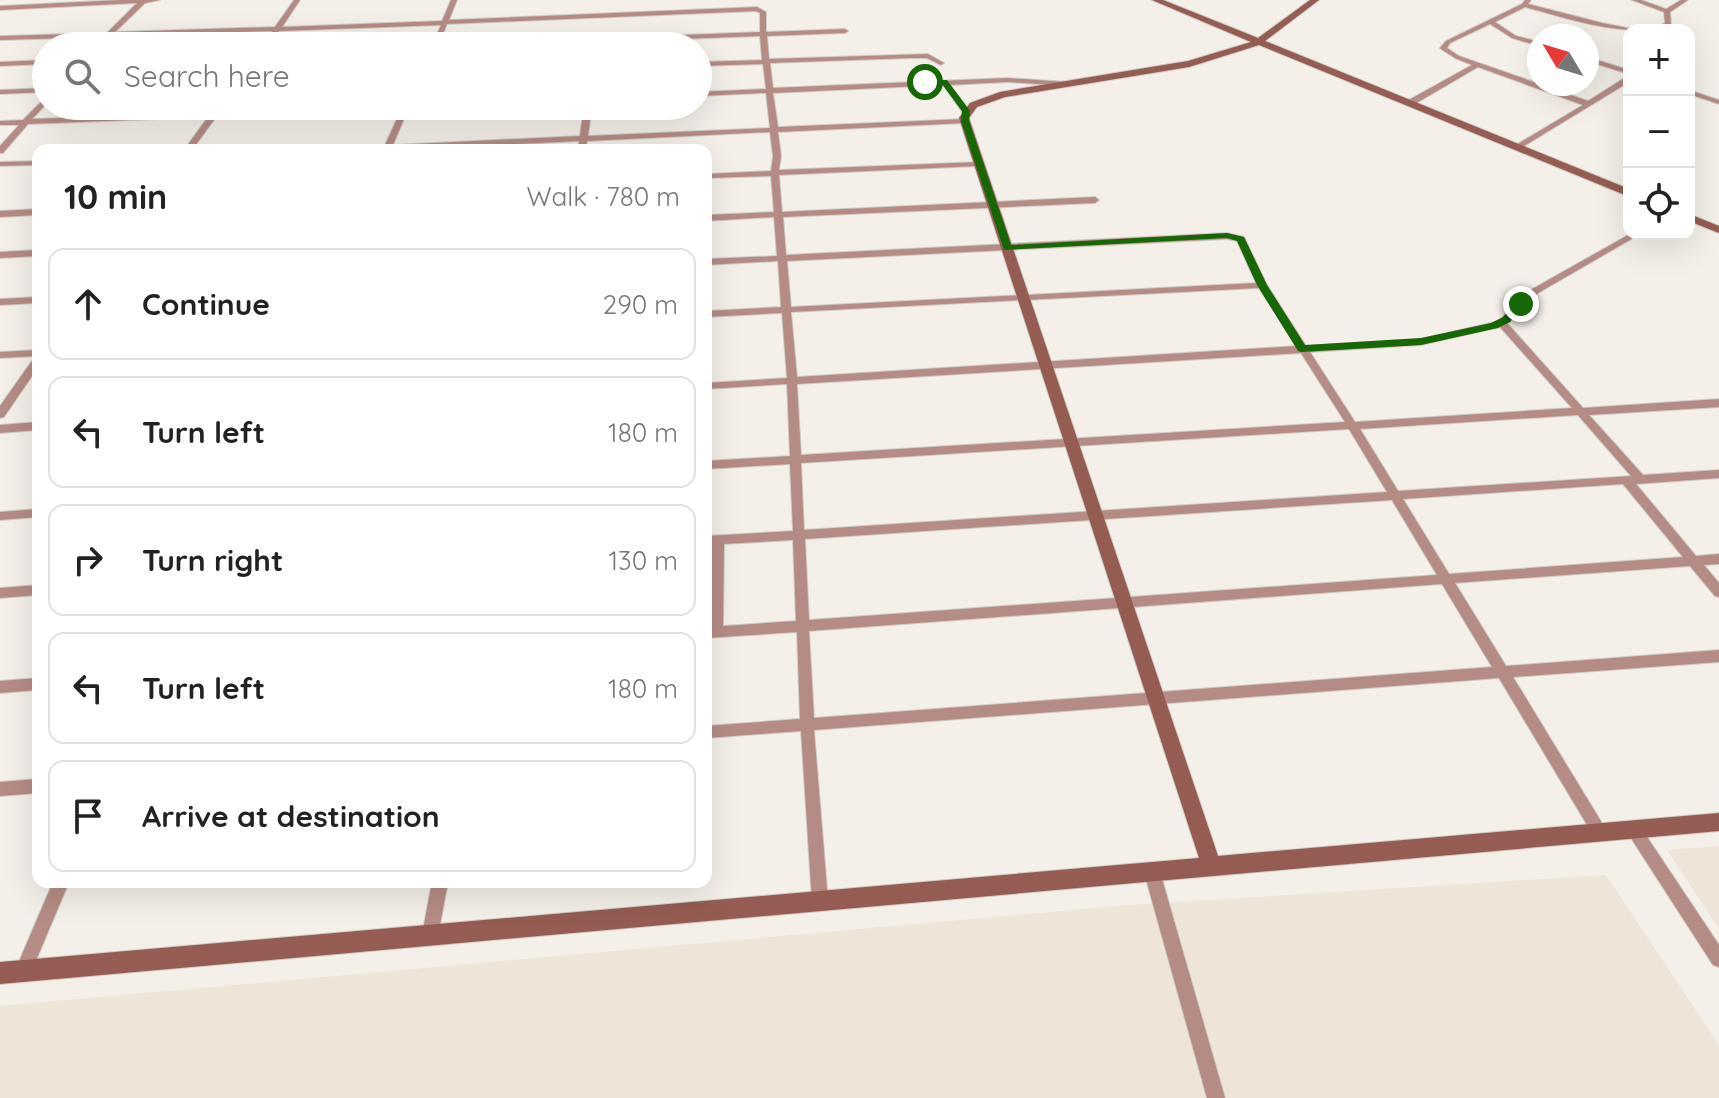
<!DOCTYPE html>
<html lang="en">
<head>
<meta charset="utf-8">
<style>
  body { margin:0; font-family:Quicksand,sans-serif; background:#f2f2f2; color:#222 }
  .controls { position:absolute; right:24px; top:24px; display:grid; overflow:hidden; border-radius:16px; box-shadow:0 8px 32px #0002 }
  .controls button { width:72px; height:72px; display:grid; place-items:center; padding:0; border:0; border-bottom:2px solid #e0e0e0; background:#fff; color:#222; font:40px sans-serif }
  .compass { position:absolute; left:1527px; top:24px; width:72px; height:72px; border-radius:50%; background:#fff; box-shadow:0 8px 32px #0002; rotate:308deg }
  .stop { position:absolute; width:24px; height:24px; margin:-18px; border:6px solid #186706; border-radius:50%; background:#fff }
  .stop.end { background:#186706; border-color:#fff; box-shadow:0 2px 8px #0008 }
  .list { margin:0; padding:0; list-style:none }
  h2 { display:flex; justify-content:space-between; align-items:center; height:104px; margin:0; padding:0 32px; font-size:34px }
  h2 small { font-size:26px; font-weight:400; color:#767676 }
  .list li { display:grid; grid-template-columns:52px 1fr auto; gap:24px; align-items:center; box-sizing:border-box; height:112px; margin:0 16px 16px; padding:0 16px; border:2px solid #e0e0e0; border-radius:16px }
  .list b { display:block; font-size:30px; white-space:nowrap }
  .list em { font-size:26px; font-style:normal; color:#767676 }
  .icon { flex:none; width:44px; height:44px; fill:none; stroke:currentColor; stroke-width:2; stroke-linecap:round; stroke-linejoin:round }
  .map { position:relative; flex:none; width:1719px; height:1098px; overflow:hidden }
  .search { position:absolute; background:#fff; box-shadow:0 8px 32px #0002; left:32px; top:32px; width:680px; height:88px; display:flex; align-items:center; gap:20px; box-sizing:border-box; padding:0 28px; border-radius:44px; color:#767676; font-size:30px }
  .panel { position:absolute; background:#fff; box-shadow:0 8px 32px #0002; left:32px; top:144px; width:680px; height:744px; border-radius:16px }
  .map>svg:first-child { display:block }
</style>
</head>
<body>
<div class="map">
<svg width="1719" height="1098" viewBox="0 0 1719 1098">
  <rect width="100%" height="100%" fill="#f4f0e9"/>
  <path fill="#eee5d8" d="M1719,846V929L1667,850Z
    M1606,875L1719,1045V1098H0V1006L1128,905Z"/>
  <g fill="none" stroke-linecap="round" stroke-linejoin="round">
    <defs>
      <path id="street" d="M120,0H160L145,3L115,32L275,27L294,0H300L282,27L442,21L451,0H457L449,20L757,7L766,12V32L845,29L848,31L845,33L767,36L769,59L928,54L944,63L941,65L927,58H912L770,63L773,88L1008,78L1068,82L1069,84L1065,86L1008,82L950,85L970,111L966,113H963L943,85L773,93L778,127L965,119L969,121L965,123L778,132L781,156L779,170L979,162L983,164L979,166L779,175L782,212L1095,197L1099,200L1095,203L783,217L786,255L1227,233L1244,237L1267,285L1306,346L1421,339L1499,321L1527,292L1630,234H1640L1533,296L1507,323L1583,408L1719,399V407L1589,415L1643,475L1719,470V478L1636,484L1696,556L1719,554V564L1704,565L1719,583V597L1715,596L1690,566L1455,583L1506,666L1719,650V662L1513,677L1605,828L1607,833L1605,838L1600,840L1595,838L1499,678L814,730L828,901L826,907L820,909L814,907L812,901L801,731L706,738V726L800,719L797,632L706,638V628L710,627L712,545L706,546V536L793,531L790,464L706,469V461L790,456L787,384L706,389V383L787,378L782,313L706,317V311L781,307L778,261L706,265V259L777,256L774,217L706,221V215L774,212L771,176L706,178V174L771,171L773,156L770,132L587,141L586,150H578L579,141L391,150H334L338,148L385,145L401,110L216,117L192,150H184L208,117L28,124L3,153H0V146L19,125H0V121L23,120L46,97V104L32,119L211,113L216,109H219V112L381,106H442L438,108L408,109L393,145L580,136L584,106H592L588,136L770,128L766,93L698,96V92L766,89L763,64L698,66V62L762,60L760,36L502,46H445L448,44L760,32V13L756,11L447,24L438,46H432L441,25L279,31L268,46H262L272,31L111,36L101,46H94L103,37L0,40V36L107,33L137,3L0,10V6ZM1227,239L1237,241L1256,283L791,307L787,261ZM1259,288L1297,346L797,377L791,312ZM1500,327L1572,408L1355,422L1310,352L1421,345ZM1301,353L1345,422L801,455L797,384ZM1578,415L1631,476L1398,491L1360,429ZM1349,429L1387,492L804,530L801,463ZM1623,484L1683,557L1449,574L1403,499ZM1392,500L1437,575L809,620L805,539ZM793,540L796,621L723,626L724,544ZM1442,584L1492,667L814,718L809,631Z
        M1525,0H1531L1528,4L1602,23L1638,30C1601,30 1562,17 1525,7L1495,22L1516,36L1539,42V46L1512,38L1490,24L1450,43L1447,48L1459,56L1588,101L1626,77H1629V82L1519,149L1515,147L1516,145L1583,105L1478,67L1413,105H1407V101L1472,65L1455,58L1441,49L1440,48L1446,41L1522,4Z
        M1632,0H1641L1666,9L1681,0H1688L1670,12L1671,24L1660,30H1652L1665,23L1664,12Z
        M1587,57L1629,70V74L1587,61Z
        M46,60V64L0,66V62Z
        M46,88V92L0,94V90Z
        M1689,90L1719,100V104L1689,94Z
        M38,161V165L0,166V162Z
        M38,209V215L0,217V211Z
        M38,250V256L0,258V252Z
        M38,297V303L0,305V299Z
        M38,350V356L0,358V352Z
        M38,357V367L4,417L0,418V406L34,358Z
        M38,422V430L0,433V425Z
        M38,509V517L0,520V512Z
        M38,585V595L0,598V588Z
        M38,678V690L0,693V681Z
        M38,779V793L0,796V782Z
        M1634,823L1639,825L1719,945V967L1713,965L1629,835L1627,830L1629,825Z
        M1152,864L1157,867L1160,872L1225,1098H1207L1144,872L1147,867Z
        M53,882H69L29,977L23,979L17,977L15,971Z
        M432,882H448L438,935L436,941L430,943L424,941L422,935Z"/>
      <path id="secondary" d="M1152,0H1163L1258,38L1310,0H1319L1265,41L1629,189V196L1625,195L1259,45L1189,67L1005,97L977,107L969,118L1218,856L1719,813V831L0,984V962L1199,858L959,118L970,103L1000,92L1188,61L1251,42Z
        M1689,214L1719,226V233L1689,221Z"/>
    </defs>
    <use href="#street" stroke="#d0ccc6" stroke-width="2"/>
    <use href="#secondary" stroke="#d0ccc6" stroke-width="2"/>
    <use href="#street" fill="#b58c85" fill-rule="evenodd"/>
    <use href="#secondary" fill="#945c52" fill-rule="evenodd"/>
  </g>
  <path fill="#186706" d="M925,80H947L970,111L969,121L1011,245L1227,233L1244,237L1267,285L1305,345L1421,338L1491,323L1503,317L1517,301L1526,304L1510,322L1498,328L1421,345L1301,352L1298,351L1257,285L1237,241L1227,238L1004,250L961,121L962,111L942,84H922Z"/>
</svg>
<div class="controls">
<button>+</button>
<button>−</button>
<button><svg class="icon" aria-label="locate" viewBox="0 0 24 24"><circle cx="12" cy="12" r="6"/><path d="M12 2v4M12 18v4M2 12h4M18 12h4"/></svg></button>
</div>
<svg class="compass" viewBox="-18 -18 36 36"><path d="M0-13l5 13h-10z" fill="#e53935"/><path d="M0 13l5-13h-10z" fill="#767676"/></svg>
<div class="stop" style="left:925px;top:82px"></div>
<div class="stop end" style="left:1521px;top:304px"></div>
<div class="search"><svg class="icon" aria-label="search" viewBox="0 0 24 24"><circle cx="10" cy="10" r="6"/><path d="M15 15l6 6"/></svg>Search here</div>
<section class="panel">
<h2>10 min<small>Walk · 780 m</small></h2>
<ul class="list">
<li><svg class="icon" aria-label="ahead" viewBox="0 0 24 24"><path d="M12 20V5M6 11l6-6 6 6"/></svg><div><b>Continue</b></div><em>290 m</em></li>
<li><svg class="icon" aria-label="left" viewBox="0 0 24 24"><path d="M17 20v-9H6M10 6l-5 5 5 5"/></svg><div><b>Turn left</b></div><em>180 m</em></li>
<li><svg class="icon" aria-label="right" viewBox="0 0 24 24"><path d="M7 20v-9h11M14 6l5 5-5 5"/></svg><div><b>Turn right</b></div><em>130 m</em></li>
<li><svg class="icon" aria-label="left" viewBox="0 0 24 24"><path d="M17 20v-9H6M10 6l-5 5 5 5"/></svg><div><b>Turn left</b></div><em>180 m</em></li>
<li><svg class="icon" aria-label="arrive" viewBox="0 0 24 24"><path d="M6 21V4h12l-3 4 3 4H6"/></svg><div><b>Arrive at destination</b></div></li>
</ul>
</section>
</div>
</body>
</html>
